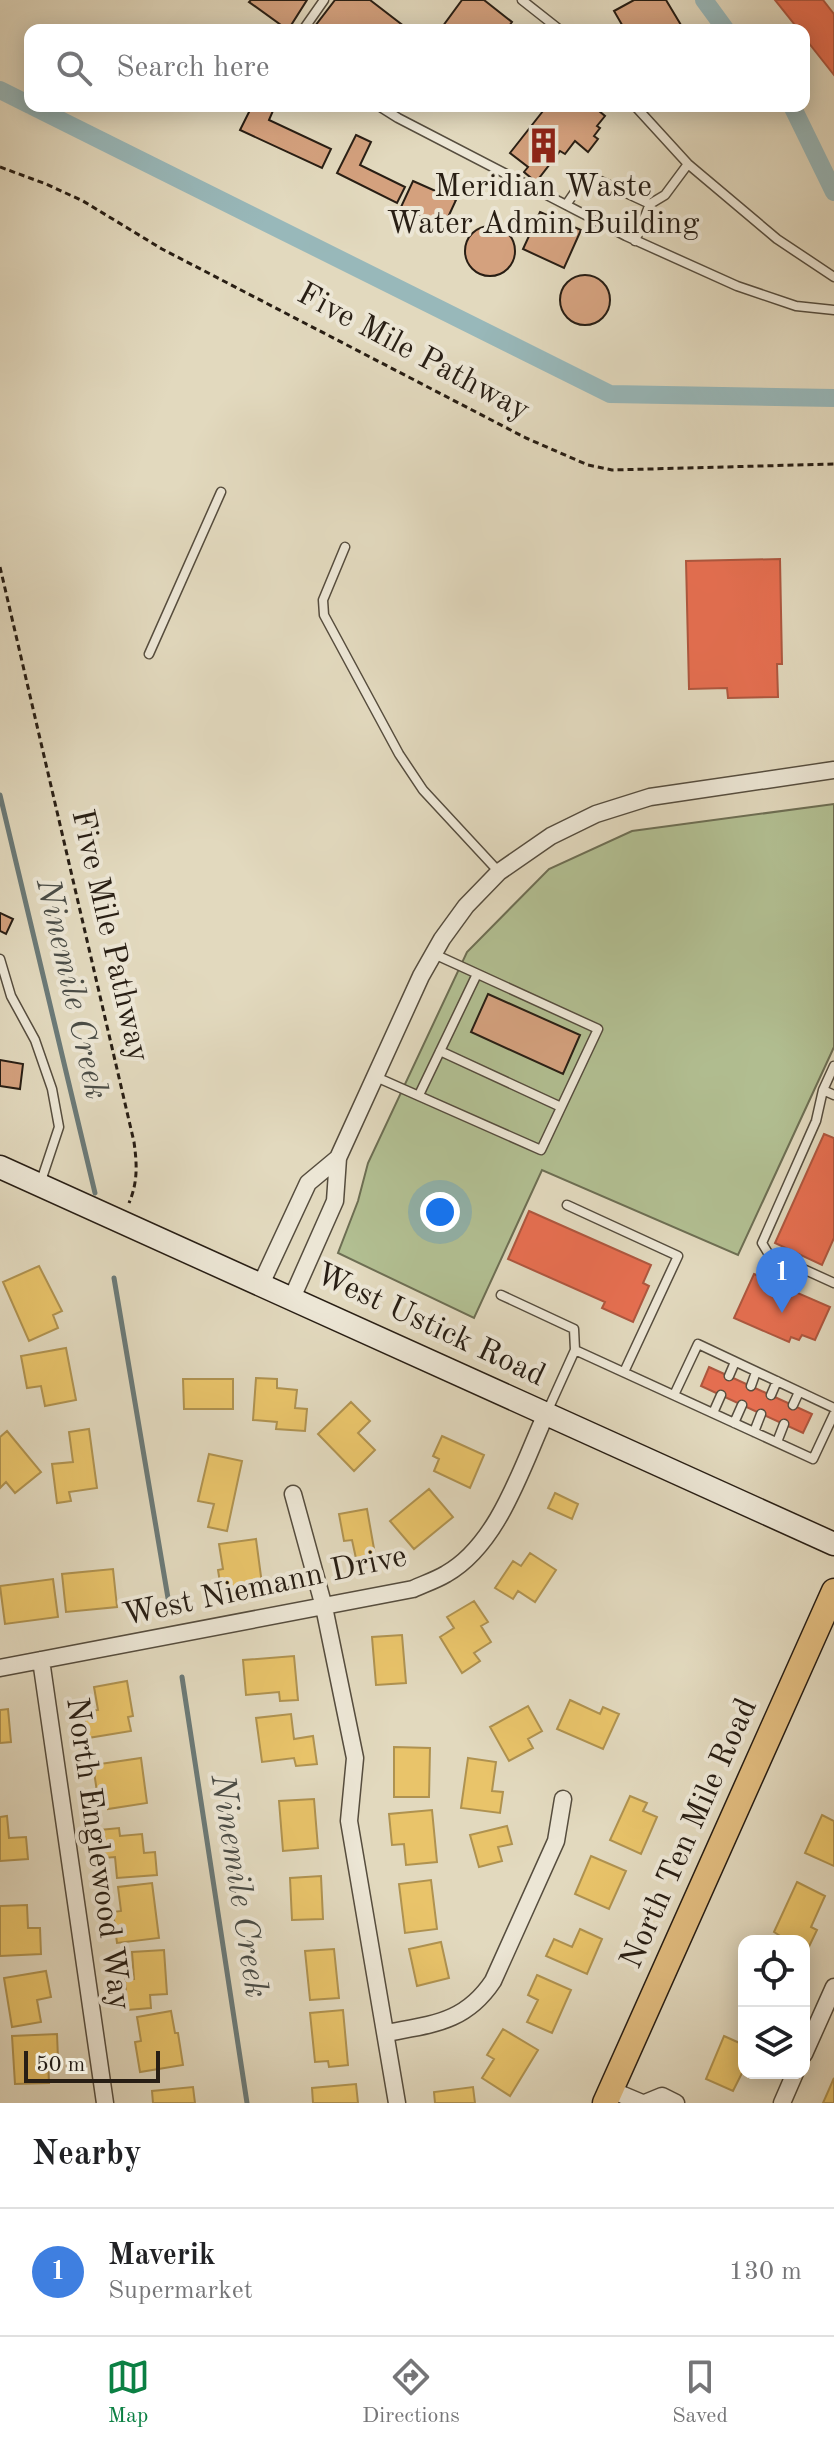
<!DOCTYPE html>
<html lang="en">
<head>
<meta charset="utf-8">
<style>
  body { margin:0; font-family:"Old Standard TT",serif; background:#f6f6f6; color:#202124 }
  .controls { position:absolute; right:24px; bottom:24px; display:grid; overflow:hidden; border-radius:16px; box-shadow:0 4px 20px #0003 }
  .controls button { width:72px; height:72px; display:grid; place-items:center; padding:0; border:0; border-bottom:2px solid #e0e0e0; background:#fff; color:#202124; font:40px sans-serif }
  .scale { position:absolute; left:24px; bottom:20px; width:136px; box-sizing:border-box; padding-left:8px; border:4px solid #281e14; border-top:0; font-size:22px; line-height:28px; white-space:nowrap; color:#281e14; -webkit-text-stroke:6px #ece6d5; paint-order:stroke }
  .you { position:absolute; left:440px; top:1212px; width:28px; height:28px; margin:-20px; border:6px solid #fff; border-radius:50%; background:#1a73e8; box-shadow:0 0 0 12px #1a73e833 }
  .badge { display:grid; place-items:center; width:52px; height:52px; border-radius:50%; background:#0b8043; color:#fff; font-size:26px; font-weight:700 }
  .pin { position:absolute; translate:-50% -66px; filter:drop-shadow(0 2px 4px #0008) }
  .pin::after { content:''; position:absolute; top:42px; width:28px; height:24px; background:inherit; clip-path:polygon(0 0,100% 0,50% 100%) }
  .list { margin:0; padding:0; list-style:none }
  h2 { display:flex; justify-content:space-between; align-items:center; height:104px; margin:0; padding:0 32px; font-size:34px }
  h2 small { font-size:26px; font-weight:400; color:#757577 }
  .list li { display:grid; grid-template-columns:52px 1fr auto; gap:24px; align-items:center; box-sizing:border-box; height:128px; padding:0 32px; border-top:2px solid #e0e0e0 }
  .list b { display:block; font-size:30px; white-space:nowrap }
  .list p { margin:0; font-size:26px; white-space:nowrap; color:#757577 }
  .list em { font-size:26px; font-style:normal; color:#757577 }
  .icon { flex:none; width:44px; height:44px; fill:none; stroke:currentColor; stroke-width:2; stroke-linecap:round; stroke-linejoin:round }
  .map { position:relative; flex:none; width:834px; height:2103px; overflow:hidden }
  .search { position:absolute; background:#fff; box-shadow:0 4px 20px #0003; left:24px; right:24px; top:24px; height:88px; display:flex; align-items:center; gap:20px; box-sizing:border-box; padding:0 28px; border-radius:16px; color:#757577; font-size:30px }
  .sheet { height:232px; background:#fff }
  nav { display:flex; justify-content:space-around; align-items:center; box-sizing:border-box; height:112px; border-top:2px solid #e0e0e0; background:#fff; font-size:22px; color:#757577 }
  nav a { display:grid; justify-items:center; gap:4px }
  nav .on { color:#0b8043 }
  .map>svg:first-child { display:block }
</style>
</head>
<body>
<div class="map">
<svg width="834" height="2103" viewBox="0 0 834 2103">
  <rect width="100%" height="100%" fill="#e2d9be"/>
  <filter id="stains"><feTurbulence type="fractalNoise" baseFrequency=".0025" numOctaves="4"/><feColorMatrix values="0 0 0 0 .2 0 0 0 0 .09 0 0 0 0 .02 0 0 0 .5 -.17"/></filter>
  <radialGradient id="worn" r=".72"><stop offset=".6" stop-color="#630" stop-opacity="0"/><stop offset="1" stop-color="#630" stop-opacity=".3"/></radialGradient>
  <path fill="#b2bf92" stroke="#6d6e53" stroke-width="2" d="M834,804V1047L738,1255L542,1170L474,1318L338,1253L358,1201L368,1163L467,952L549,869L632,831Z"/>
  <path fill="#e9c46a" stroke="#af9250" stroke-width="2" d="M39,1266L62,1311L53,1315L58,1328L29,1341L3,1282Z
    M66,1348L76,1400L45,1406L41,1386L27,1388L21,1356Z
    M256,1378L277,1379V1388L297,1390L295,1408L307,1409L305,1431L276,1429L277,1422L253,1420Z
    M183,1379H233V1409H184Z
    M351,1402L370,1421L358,1433L375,1450L354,1471L318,1434Z
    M89,1429L97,1488L69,1492L71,1501L57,1503L52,1464L73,1462L69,1432Z
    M7,1431L41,1472L15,1493L6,1482L0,1488V1437Z
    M442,1436L484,1455L470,1488L434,1471L439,1459L433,1456Z
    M209,1454L242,1461L227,1531L208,1527L214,1504L198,1501Z
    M429,1489L453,1517L414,1549L390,1521Z
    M555,1493L578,1504L572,1519L548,1508Z
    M367,1509L376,1560L357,1563L352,1540L344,1541L339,1514Z
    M256,1539L262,1584L221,1589L218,1570L223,1569L219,1544Z
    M530,1553L556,1570L535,1602L518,1591L513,1599L495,1588L513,1561L521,1566Z
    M113,1569L117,1607L66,1612L62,1574Z
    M53,1579L58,1617L5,1624L0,1586Z
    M474,1601L488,1622L481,1626L491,1642L474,1653L480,1661L462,1673L440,1637L454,1628L447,1617Z
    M402,1635L406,1683L376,1685L372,1637Z
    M294,1656L298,1700L280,1701L279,1692L246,1695L243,1660Z
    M127,1681L133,1716L128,1717L131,1731L88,1738L83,1712L98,1710L94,1687Z
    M570,1700L600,1714L603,1707L619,1714L603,1749L557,1729Z
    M528,1706L542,1731L528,1739L533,1748L509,1761L490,1727Z
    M8,1709L11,1742L0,1743V1710Z
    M291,1714L294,1739L313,1736L317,1764L296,1766L294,1758L262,1762L256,1718Z
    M394,1747L430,1748L429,1797H394Z
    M141,1758L147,1803L108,1809L106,1791L97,1792L93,1765Z
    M468,1758L496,1762L492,1791L503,1792L500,1813L461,1808Z
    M630,1796L647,1803L643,1811L657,1817L641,1854L610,1840Z
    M314,1799L318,1848L283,1851L279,1801Z
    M432,1810L437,1862L406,1865L404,1844L392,1845L389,1814Z
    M822,1815L834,1821V1866L805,1853Z
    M7,1816L9,1838L26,1837L28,1859L0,1861V1817Z
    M507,1826L512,1844L498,1847L502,1861L479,1867L470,1835Z
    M119,1828L120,1836L142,1834L144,1853L155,1852L157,1875L117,1878L115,1857L103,1858L100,1830Z
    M591,1856L626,1871L609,1909L575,1894Z
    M321,1876L323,1919L292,1920L290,1878Z
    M431,1880L437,1929L405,1933L399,1884Z
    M797,1882L825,1896L811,1927L817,1930L804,1957V1941H788L774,1932Z
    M152,1883L159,1938L117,1943L113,1912L121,1911L118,1887Z
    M27,1905L28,1928H40L41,1954L0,1956V1906Z
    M580,1929L602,1939L587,1974L546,1956L554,1939L572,1947Z
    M441,1942L449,1978L417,1986L409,1949Z
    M334,1949L339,1998L310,2000L305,1951Z
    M164,1950L167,1994L150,1995L151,2008L127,2010L125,1979H134L132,1952Z
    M46,1971L51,1997L37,2000L41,2022L12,2027L4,1978Z
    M537,1975L571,1990L552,2033L527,2022L538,2000L528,1995Z
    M343,2010L348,2065L329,2067L328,2061L315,2062L310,2013Z
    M171,2011L175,2033H178L183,2065L140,2072L135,2042L141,2041L137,2017Z
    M503,2029L538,2050L510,2096L482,2078L494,2059L487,2055Z
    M57,2034L58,2059H48L49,2083L15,2084L12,2036Z
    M724,2036L744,2045V2069L733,2091L706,2079Z
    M834,2078V2103H823Z
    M356,2084L358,2103H313L312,2088Z
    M193,2087L195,2103H153L152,2091Z
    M473,2087L475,2103H435L434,2092Z"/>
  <path fill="#e76f51" stroke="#ae573f" stroke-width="2" d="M775,0H823L834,14V75L804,37V30H799Z
    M780,559L782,664H777L778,697L728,698L727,688L689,689L686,561Z
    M824,1134L834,1138V1238L822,1265L775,1243Z
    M529,1211L651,1265L643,1283L649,1286L633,1322L602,1308L605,1302L508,1259Z
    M754,1274L830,1307L815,1340L802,1335L799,1340L791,1337L789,1342L734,1318Z
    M709,1367L812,1414L803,1433L701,1386Z"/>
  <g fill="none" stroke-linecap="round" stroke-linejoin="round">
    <path stroke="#6b7a78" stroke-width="5" d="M0,795L95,1193
      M114,1278L169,1604
      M182,1677L247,2103"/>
    <path stroke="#98b8ba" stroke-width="18" d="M704,0L726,30
      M0,90L30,105
      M32,106L610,394L834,398
      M792,106L834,192"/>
  </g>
  <path fill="#d4a17e" stroke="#281e14" stroke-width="2" d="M251,0H307L288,30L249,2Z
    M335,0H370L409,30H312Z
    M462,0H484L512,22L506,30H440Z
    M634,0H666L684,30H625L614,11Z
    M252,106H275L269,120L331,149L322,168L240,130Z
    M593,106L605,116L597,126L600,128L594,136L598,139L588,152L575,141L565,154L560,151L536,182L524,172L528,167L510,153L543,111L537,106Z
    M356,135L371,142L360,165L405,187L397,203L337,173Z
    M413,181L456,200L444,226L401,207Z
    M540,212L581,230L564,268L523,249Z
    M465 251a25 25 0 1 1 50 0a25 25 0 1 1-50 0Z
    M560 300a25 25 0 1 1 50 0a25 25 0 1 1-50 0Z
    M0,913L13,919L6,934L0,931Z
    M488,994L580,1035L563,1074L471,1032Z
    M0,1060L23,1064L20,1089L0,1086Z"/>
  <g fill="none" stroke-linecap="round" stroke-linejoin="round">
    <defs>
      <path id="lane" d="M522,0L560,30
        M303,30L324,0
        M379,106L398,118L626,236L737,286L796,306L834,310
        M635,106L688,164L777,239L834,277
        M566,205L583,180L594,178L650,204L665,195L688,164
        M635,241L650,204
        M345,547L323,600L324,615L399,754L423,790L499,872
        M149,654L221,492
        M0,959L11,996L35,1040L52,1089L59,1127L40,1184
        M440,1051L561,1107
        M834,1066L823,1090L834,1095
        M376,1077L541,1150L598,1029L434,954
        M823,1090L816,1121L762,1243L768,1253L834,1283
        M419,1095L477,974
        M567,1205L678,1256L624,1372
        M501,1295L574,1329L575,1350
        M729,1376L735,1362
        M751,1386L756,1372
        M674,1395L698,1344L834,1408
        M771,1395L777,1381
        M793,1405L799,1392
        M547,1412L575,1350L813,1459L834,1414
        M713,1413L721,1395
        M734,1423L742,1405
        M754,1432L761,1414
        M777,1442L784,1424"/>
      <path id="street" d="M338,1158L421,976L442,939L466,906L499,872L551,836L596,814L650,797L834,770
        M261,1284L308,1183L338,1158L335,1201L292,1298
        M293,1494L324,1607L355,1758L349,1821L397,2103
        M41,1660L105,2103
        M0,1668L413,1589C424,1584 436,1580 446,1574C499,1544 522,1466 546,1414
        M386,2033C432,2024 465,2023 493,1981L556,1841L563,1799
        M804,2054L834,1987
        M611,2090L642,2103
        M645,2103L662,2096L676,2103
        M782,2103L795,2073"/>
      <path id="secondary" d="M0,1167L834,1544"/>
      <path id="primary" d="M605,2103L834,1591"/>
    </defs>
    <use href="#lane" stroke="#564d3e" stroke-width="11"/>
    <use href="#street" stroke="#564d3e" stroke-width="19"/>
    <use href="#secondary" stroke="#281e14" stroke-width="25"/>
    <use href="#primary" stroke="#281e14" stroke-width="27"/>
    <path stroke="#281e14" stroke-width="3" stroke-dasharray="6 4" stroke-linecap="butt" d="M0,167L46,184L83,201L162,249L526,438L588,465L612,470L834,464
      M0,567L134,1142C137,1164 138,1182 129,1203"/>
    <use href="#lane" stroke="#ece6d5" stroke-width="8"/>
    <use href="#street" stroke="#ece6d5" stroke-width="16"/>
    <use href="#secondary" stroke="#ece6d5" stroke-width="22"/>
    <use href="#primary" stroke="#e1bc7f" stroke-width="24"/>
  </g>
  <defs>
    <symbol id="building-bare" viewBox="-9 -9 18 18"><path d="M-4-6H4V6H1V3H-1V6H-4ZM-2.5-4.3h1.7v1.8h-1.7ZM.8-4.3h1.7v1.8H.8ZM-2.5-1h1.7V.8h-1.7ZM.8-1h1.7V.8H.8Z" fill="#8f2418" stroke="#ece6d5" stroke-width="2.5" paint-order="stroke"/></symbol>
  </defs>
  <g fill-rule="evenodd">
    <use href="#building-bare" x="518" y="120" width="51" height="51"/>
  </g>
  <g text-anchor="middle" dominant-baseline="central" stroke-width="8" stroke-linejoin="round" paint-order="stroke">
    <g font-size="32" fill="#281e14" stroke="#ece6d5">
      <text x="543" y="188">Meridian Waste<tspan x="543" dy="37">Water Admin Building</tspan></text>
    </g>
    <g font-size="32" fill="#281e14" stroke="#ece6d5">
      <text transform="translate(413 353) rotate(28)">Five Mile Pathway</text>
      <text transform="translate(109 936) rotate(77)">Five Mile Pathway</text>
      <text transform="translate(430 1326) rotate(25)">West Ustick Road</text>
      <text transform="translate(265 1587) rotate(-12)">West Niemann Drive</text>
      <text transform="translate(690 1834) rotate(-66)">North Ten Mile Road</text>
      <text transform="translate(97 1854) rotate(82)">North Englewood Way</text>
    </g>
    <g font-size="34" font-style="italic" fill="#4a4c46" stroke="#ece6d5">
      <text transform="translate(71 989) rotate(77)">Ninemile Creek</text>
      <text transform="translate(238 1886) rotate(81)">Ninemile Creek</text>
    </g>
  </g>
  <rect width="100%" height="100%" filter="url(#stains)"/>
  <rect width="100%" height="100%" fill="url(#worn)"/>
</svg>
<div class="controls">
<button><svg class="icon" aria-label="locate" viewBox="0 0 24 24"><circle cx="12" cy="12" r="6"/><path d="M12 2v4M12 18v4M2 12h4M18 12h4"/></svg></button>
<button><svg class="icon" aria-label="layers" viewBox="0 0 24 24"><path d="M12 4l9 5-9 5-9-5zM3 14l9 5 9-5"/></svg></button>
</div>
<div class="scale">50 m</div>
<div class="you"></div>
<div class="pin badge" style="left:782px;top:1313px;background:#3f7fe0">1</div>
<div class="search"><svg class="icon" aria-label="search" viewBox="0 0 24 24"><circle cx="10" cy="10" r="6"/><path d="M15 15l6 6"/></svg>Search here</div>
</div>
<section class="sheet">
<h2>Nearby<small></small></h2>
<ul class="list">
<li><span class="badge" style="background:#3f7fe0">1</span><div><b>Maverik</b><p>Supermarket</p></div><em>130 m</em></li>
</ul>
</section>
<nav>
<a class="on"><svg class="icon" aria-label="map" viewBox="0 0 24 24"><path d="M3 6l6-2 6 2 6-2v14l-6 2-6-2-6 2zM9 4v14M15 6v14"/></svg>Map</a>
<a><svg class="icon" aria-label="directions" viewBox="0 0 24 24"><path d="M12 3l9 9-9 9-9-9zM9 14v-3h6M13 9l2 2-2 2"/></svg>Directions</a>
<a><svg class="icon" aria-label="saved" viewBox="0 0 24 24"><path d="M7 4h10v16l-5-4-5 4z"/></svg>Saved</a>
</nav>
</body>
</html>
